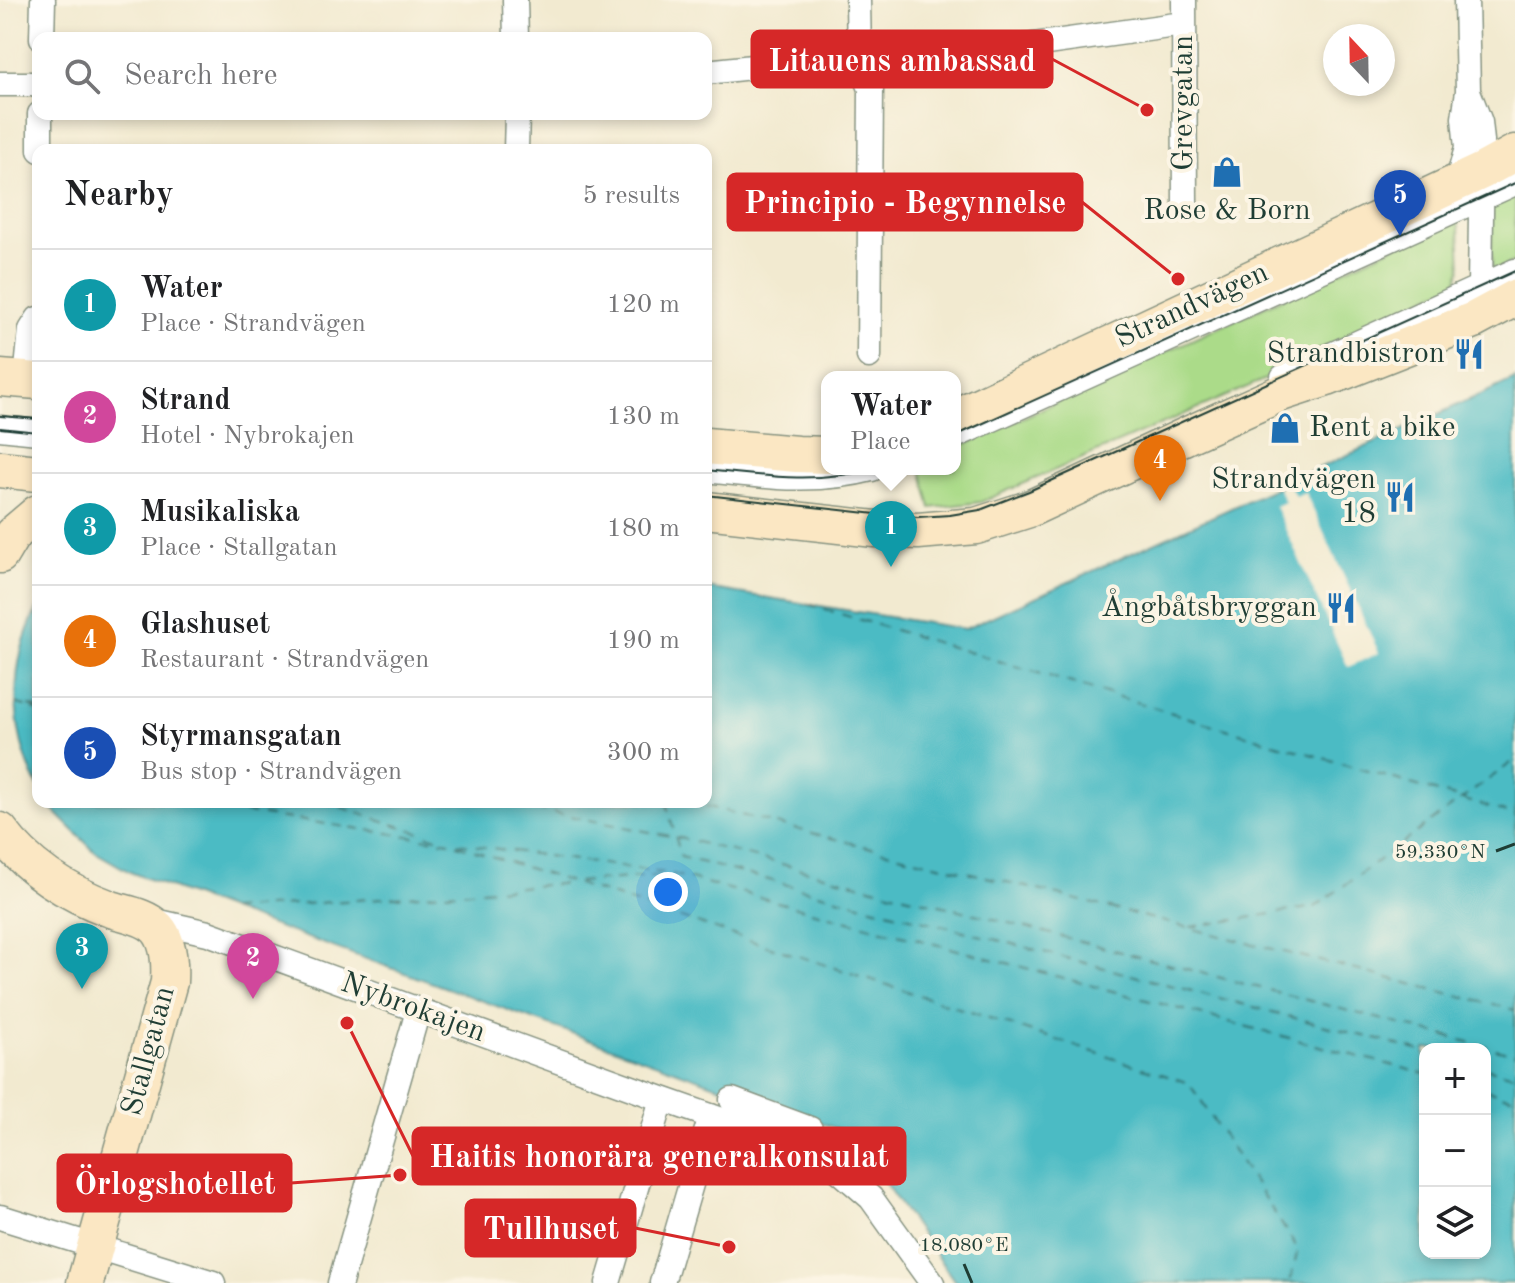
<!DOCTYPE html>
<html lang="en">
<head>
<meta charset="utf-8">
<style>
  body { margin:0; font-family:"Old Standard TT",serif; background:#f6f6f6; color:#202124 }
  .controls { position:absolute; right:24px; bottom:24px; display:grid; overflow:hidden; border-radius:16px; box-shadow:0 4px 12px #0003 }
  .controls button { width:72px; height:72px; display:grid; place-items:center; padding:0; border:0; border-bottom:2px solid #e0e0e0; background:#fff; color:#202124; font:40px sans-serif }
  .compass { position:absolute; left:1323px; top:24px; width:72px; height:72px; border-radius:50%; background:#fff; box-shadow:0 4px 12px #0003; rotate:338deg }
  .you { position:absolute; left:668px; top:892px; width:28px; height:28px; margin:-20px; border:6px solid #fff; border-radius:50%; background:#1a73e8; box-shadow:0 0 0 12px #1a73e833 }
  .badge { display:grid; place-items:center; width:52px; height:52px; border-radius:50%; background:#d93025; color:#fff; font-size:26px; font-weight:700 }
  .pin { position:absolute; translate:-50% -66px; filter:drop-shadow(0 2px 4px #0008) }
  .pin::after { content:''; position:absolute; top:42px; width:28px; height:24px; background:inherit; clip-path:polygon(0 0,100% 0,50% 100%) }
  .popup { position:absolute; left:821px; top:371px; width:140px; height:104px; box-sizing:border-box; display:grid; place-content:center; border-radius:16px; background:#fff; filter:drop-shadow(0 2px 6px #0005); font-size:26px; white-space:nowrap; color:#757577 }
  .popup b { font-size:30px; color:#202124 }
  .popup::after { content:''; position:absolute; left:50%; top:100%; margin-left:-16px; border:16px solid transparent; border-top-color:#fff }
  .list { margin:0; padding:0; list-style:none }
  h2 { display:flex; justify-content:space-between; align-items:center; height:104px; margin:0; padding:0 32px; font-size:34px }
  h2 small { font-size:26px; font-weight:400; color:#757577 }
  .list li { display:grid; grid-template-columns:52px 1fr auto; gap:24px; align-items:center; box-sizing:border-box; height:112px; padding:0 32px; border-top:2px solid #e0e0e0 }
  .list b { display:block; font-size:30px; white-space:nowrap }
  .list p { margin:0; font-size:26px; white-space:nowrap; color:#757577 }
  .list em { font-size:26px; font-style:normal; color:#757577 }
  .icon { flex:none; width:44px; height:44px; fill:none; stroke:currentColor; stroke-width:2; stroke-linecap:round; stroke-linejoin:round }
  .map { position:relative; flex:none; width:1515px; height:1283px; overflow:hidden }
  .search { position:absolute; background:#fff; box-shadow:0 4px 12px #0003; left:32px; top:32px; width:680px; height:88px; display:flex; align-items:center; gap:20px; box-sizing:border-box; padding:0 28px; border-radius:16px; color:#757577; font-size:30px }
  .panel { position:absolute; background:#fff; box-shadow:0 4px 12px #0003; left:32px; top:144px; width:680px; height:664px; border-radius:16px }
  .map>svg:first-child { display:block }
</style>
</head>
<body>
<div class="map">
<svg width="1515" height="1283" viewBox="0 0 1515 1283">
  <rect width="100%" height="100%" fill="#fcf5e5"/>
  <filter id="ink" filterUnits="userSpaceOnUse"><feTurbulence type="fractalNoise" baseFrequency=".0125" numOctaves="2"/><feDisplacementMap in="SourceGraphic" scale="16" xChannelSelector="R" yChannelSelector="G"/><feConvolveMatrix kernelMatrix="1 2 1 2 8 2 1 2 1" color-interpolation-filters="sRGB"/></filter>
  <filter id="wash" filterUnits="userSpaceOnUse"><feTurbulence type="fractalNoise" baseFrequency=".006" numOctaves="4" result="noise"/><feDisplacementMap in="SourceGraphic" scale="32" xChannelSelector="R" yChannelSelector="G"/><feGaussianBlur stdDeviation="1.8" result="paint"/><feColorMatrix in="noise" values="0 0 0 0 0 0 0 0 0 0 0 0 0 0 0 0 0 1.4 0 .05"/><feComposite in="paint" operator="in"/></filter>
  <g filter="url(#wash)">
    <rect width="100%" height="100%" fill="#f2ead0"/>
    <path fill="#abdb89" stroke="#658c5e" stroke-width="2" d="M1515,186V261L1494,271L1492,268L1491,201Z
      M1457,221L1459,228L1461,269L1456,283L1318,350L1312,359L981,502L931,508L921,469H955V449L1447,222Z"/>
    <path fill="#4cbbc4" stroke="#367c7c" stroke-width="2" fill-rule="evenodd" d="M1515,379V1283H956L849,1133L230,910L130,872L95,852L52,809L48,802H706V588L965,629ZM1425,1049H1485V1253H1425Z
      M38,607V786C9,730 9,662 38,607Z"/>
    <path fill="#f2ead0" d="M1288,482L1295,496L1305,492L1379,653L1348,667L1275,506L1285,502L1278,487Z"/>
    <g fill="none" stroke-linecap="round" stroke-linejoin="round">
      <path stroke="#2a5c58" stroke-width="2" stroke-dasharray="10 8" stroke-linecap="butt" d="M807,604L1515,815
        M34,615L38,616
        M16,703L38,711
        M29,706L38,708
        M36,782L38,783
        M173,802L672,874L1425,1074
        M324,802L440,839
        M500,802L685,839L1515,1054
        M666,802L681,857L1425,1052
        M689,802L1515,1010
        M457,845L1189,1083L1298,1249L1290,1283
        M578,882L667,875
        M230,910L571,883
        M1190,927L1315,907L1515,760
        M1485,1068L1515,1075
        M1485,1090L1515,1098"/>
    </g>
  </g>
  <g filter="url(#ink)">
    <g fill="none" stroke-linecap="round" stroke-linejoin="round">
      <defs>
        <path id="street" d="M515,0L516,38
          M858,0L859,57L871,89L869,356
          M1184,0L1185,205
          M42,38L43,0
          M706,72L836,58L859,57L904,63L1183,24
          M0,84H38
          M1468,91L1480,122L1482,141L1480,287L1477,298
          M40,150V114
          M516,150L517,114
          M1457,183L1467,148L1464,118L1468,91L1466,0
          M1283,377L1515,271
          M26,379L31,330L38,319
          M0,428L38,432
          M955,436L1515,183
          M706,470C763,476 815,484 872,469
          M146,919L208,933L662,1099L821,1155L871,1198L932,1283
          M732,1100L810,1129L821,1155
          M0,1217L213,1283
          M340,1283L418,1011
          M608,1283L662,1099
          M662,1283L711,1116"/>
        <path id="secondary" d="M0,378L38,381
          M955,417L1482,171L1515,153
          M706,446L797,454L827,455
          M0,469L38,473
          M706,510L875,529L918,531L976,526L1029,509L1190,434L1281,393L1327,378L1474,320L1515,298
          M0,555L12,535L38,513
          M0,831C28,869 67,893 111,909C126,914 145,916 157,928C169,941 170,965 169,982L85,1283"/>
      </defs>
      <use href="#street" stroke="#889482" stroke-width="27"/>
      <use href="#secondary" stroke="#889482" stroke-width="39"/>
      <use href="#street" stroke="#fff" stroke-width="24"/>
      <use href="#secondary" stroke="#fbe7c3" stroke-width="36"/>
      <path stroke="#1f3d34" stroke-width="2" d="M0,416L38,419
        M0,428L38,432
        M955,436L1515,183
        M706,470C763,476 815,484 872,469
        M706,495L894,516L918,517L950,515L980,510L1029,491L1515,271"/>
    </g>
  </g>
  <path fill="none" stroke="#1f3d34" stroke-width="3" d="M1496,851L1515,844M964,1264L972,1283"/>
  <defs>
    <symbol id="shop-bare" viewBox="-9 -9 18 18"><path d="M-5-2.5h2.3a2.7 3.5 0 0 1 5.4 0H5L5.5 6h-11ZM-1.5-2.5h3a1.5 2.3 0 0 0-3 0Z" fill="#1f6fb2" stroke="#fcf5e5" stroke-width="2.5" paint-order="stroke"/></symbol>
    <symbol id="restaurant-bare" viewBox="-9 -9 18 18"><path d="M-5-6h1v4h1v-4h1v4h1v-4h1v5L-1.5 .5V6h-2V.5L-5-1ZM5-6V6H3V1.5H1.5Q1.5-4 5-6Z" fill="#1f6fb2" stroke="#fcf5e5" stroke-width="2.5" paint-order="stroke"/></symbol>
  </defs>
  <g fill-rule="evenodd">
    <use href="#shop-bare" x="1205" y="150" width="44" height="44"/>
    <use href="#restaurant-bare" x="1447" y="332" width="44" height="44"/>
    <use href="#shop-bare" x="1263" y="406" width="44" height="44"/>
    <use href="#restaurant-bare" x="1378" y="475" width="44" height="44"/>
    <use href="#restaurant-bare" x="1319" y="586" width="44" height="44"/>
  </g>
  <g text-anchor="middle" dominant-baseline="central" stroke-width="8" stroke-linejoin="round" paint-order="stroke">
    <g font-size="30" fill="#1f3d34" stroke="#fcf5e5">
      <text transform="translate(1184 103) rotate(-90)">Grevgatan</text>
      <text transform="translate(1192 306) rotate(-25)">Strandvägen</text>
      <text transform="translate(413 1008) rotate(20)">Nybrokajen</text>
      <text transform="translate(149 1051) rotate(-75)">Stallgatan</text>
    </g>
    <g font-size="30" fill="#1f3d34" stroke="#fcf5e5" text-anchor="end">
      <text x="1227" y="211" text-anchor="middle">Rose &amp; Born</text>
      <text x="1445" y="354">Strandbistron</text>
      <text x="1309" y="428" text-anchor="start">Rent a bike</text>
      <text x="1376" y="480">Strandvägen<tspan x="1376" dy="34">18</tspan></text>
      <text x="1317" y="608">Ångbåtsbryggan</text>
    </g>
  </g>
  <g font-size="20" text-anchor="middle" fill="#1f3d34" stroke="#fcf5e5" stroke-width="8" stroke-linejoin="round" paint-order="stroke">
    <text x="1440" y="858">59.330°N</text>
    <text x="964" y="1251">18.080°E</text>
  </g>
  <path fill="none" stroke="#d62828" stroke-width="3" d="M1147 110L1052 59M1178 279L1082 202M347 1023L413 1156M400 1175L291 1183M729 1247L635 1228"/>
  <g fill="#d62828" stroke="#fcf5e5" stroke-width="3">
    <circle cx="1147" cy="110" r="8"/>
    <circle cx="1178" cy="279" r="8"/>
    <circle cx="347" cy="1023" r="8"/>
    <circle cx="400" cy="1175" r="8"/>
    <circle cx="729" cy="1247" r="8"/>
  </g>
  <g fill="#d62828" stroke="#d62828" stroke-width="3">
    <rect x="752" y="31" width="300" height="56" rx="8"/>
    <rect x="728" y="174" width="354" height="56" rx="8"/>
    <rect x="413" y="1128" width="492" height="56" rx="8"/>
    <rect x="58" y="1155" width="233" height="56" rx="8"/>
    <rect x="466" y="1200" width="169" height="56" rx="8"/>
  </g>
  <g font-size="32" text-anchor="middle" font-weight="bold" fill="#fff">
    <text x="902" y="71">Litauens ambassad</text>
    <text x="905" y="213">Principio - Begynnelse</text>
    <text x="659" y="1167">Haitis honorära generalkonsulat</text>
    <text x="175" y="1194">Örlogshotellet</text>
    <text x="551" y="1239">Tullhuset</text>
  </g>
</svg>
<div class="controls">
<button>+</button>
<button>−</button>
<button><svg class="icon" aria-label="layers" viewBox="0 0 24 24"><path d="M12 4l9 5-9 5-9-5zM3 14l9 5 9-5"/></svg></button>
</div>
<svg class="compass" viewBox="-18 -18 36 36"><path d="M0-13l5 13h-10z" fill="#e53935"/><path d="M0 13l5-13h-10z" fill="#757577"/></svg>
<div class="you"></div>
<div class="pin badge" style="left:891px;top:567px;background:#0f9aa8">1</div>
<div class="popup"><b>Water</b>Place</div>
<div class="pin badge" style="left:253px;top:999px;background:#d1479c">2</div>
<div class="pin badge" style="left:82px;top:989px;background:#0f9aa8">3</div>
<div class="pin badge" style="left:1160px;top:501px;background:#e8710a">4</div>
<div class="pin badge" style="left:1400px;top:236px;background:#1a4fb4">5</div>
<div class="search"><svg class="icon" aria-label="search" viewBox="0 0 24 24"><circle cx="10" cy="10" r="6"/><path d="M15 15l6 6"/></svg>Search here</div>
<section class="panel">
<h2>Nearby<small>5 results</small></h2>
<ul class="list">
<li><span class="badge" style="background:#0f9aa8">1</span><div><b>Water</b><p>Place · Strandvägen</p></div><em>120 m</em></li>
<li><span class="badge" style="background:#d1479c">2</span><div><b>Strand</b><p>Hotel · Nybrokajen</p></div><em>130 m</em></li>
<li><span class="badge" style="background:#0f9aa8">3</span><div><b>Musikaliska</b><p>Place · Stallgatan</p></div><em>180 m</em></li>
<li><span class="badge" style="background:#e8710a">4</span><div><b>Glashuset</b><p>Restaurant · Strandvägen</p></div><em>190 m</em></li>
<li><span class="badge" style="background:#1a4fb4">5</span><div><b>Styrmansgatan</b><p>Bus stop · Strandvägen</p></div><em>300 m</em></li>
</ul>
</section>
</div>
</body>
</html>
